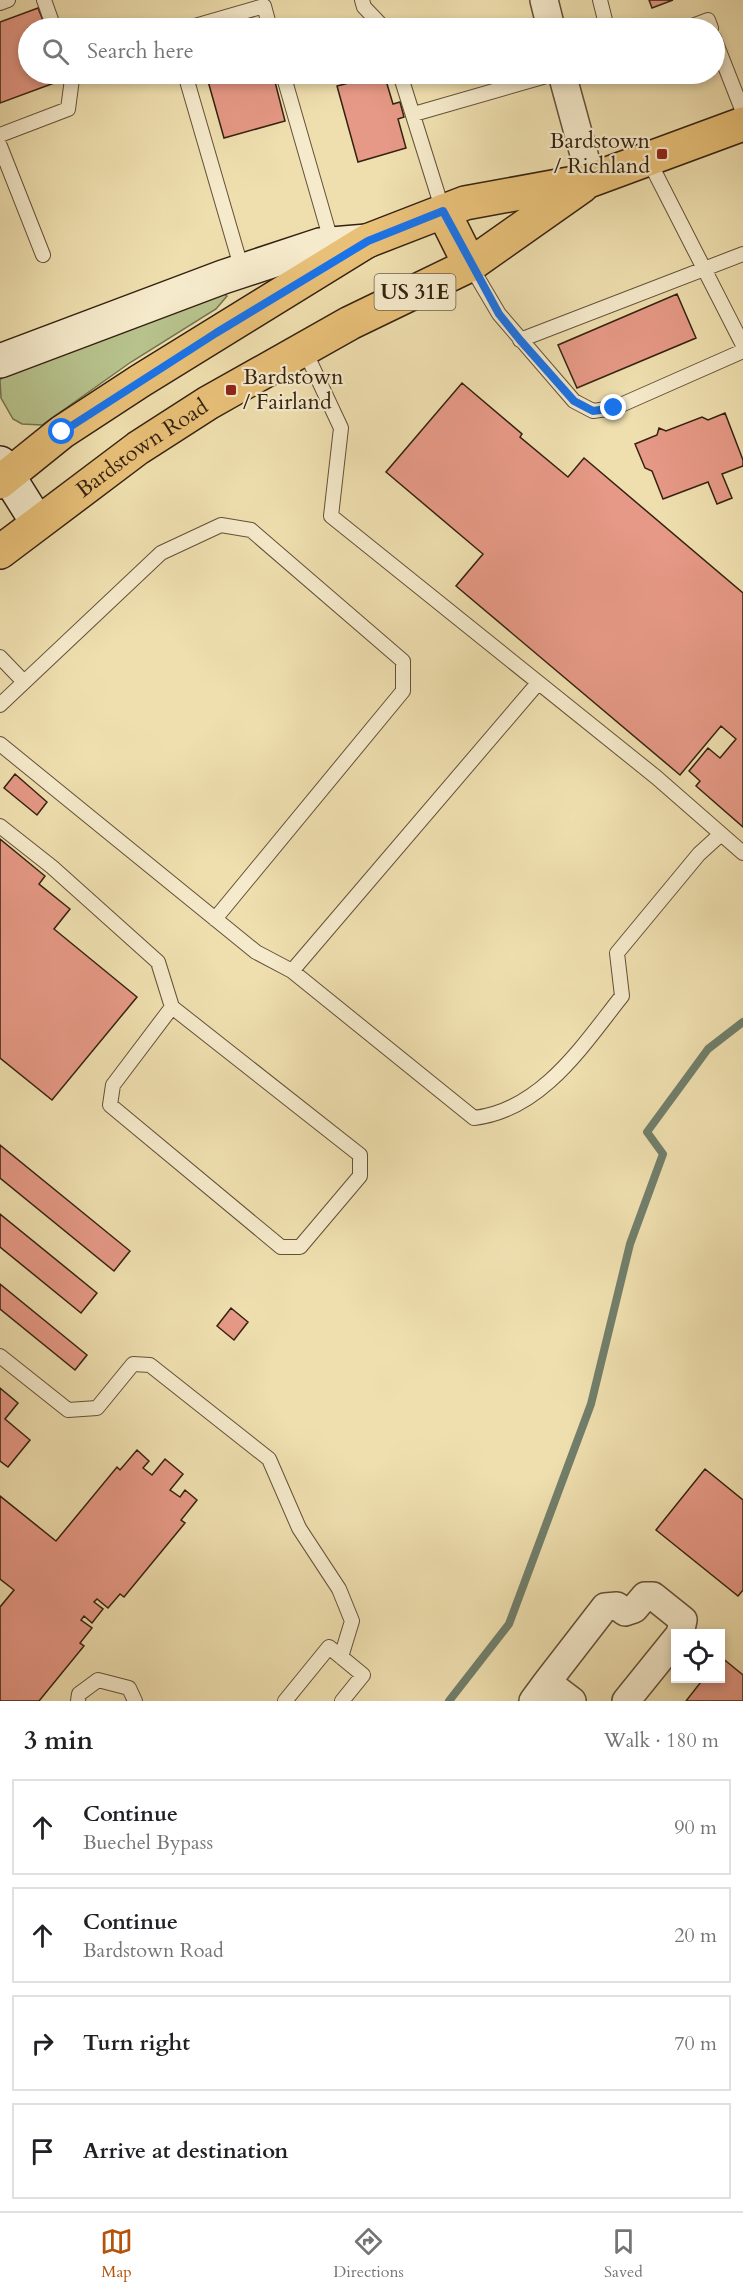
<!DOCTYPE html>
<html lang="en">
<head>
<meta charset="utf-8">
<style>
  body { margin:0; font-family:Cardo,serif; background:#f2f2f2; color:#202124 }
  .controls { position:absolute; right:18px; bottom:18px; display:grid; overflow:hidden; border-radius:0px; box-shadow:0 3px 9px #0003 }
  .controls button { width:54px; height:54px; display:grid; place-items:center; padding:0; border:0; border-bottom:2px solid #e0e0e0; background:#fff; color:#202124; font:30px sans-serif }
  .stop { position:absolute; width:18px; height:18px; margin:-14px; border:4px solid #1a73e8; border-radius:50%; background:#fff }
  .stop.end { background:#1a73e8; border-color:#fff; box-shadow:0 2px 6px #0008 }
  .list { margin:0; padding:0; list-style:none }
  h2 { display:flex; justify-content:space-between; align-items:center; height:78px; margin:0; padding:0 24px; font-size:26px }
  h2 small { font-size:20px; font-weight:400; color:#757577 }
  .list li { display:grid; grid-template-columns:39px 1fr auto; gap:18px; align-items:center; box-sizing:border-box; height:96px; margin:0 12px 12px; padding:0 12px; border:2px solid #e0e0e0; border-radius:0px }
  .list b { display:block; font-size:22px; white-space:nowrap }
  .list p { margin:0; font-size:20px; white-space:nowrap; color:#757577 }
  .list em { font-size:20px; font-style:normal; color:#757577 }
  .icon { flex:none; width:33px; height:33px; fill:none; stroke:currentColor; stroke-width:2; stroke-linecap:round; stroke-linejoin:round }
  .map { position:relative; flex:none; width:743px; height:1701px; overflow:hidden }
  .search { position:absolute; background:#fff; box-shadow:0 3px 9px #0003; left:18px; right:18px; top:18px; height:66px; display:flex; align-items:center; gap:15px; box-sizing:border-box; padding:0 21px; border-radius:33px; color:#757577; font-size:22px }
  .sheet { height:510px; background:#fff }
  nav { display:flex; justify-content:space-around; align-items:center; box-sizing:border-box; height:84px; border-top:2px solid #e0e0e0; background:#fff; font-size:16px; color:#757577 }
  nav a { display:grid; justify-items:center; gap:3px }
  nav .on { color:#b45309 }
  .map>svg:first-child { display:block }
</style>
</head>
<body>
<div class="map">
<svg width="743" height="1701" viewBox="0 0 743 1701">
  <rect width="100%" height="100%" fill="#efdfaf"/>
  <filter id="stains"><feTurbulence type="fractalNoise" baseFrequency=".00333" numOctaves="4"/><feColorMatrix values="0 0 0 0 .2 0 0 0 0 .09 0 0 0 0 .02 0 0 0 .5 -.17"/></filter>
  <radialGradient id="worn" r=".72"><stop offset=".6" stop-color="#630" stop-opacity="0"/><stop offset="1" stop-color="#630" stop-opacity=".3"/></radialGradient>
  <path fill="#b7c28c" stroke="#76724e" stroke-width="1.5" d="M223,293L227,296L216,309L131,362L42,425L22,424L13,419L1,398L0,380L17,367Z"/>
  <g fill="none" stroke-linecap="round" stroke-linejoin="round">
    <path stroke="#717f6b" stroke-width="8" d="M449,1701L509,1624L591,1404L630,1244L663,1154L647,1132L708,1049L743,1022"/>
  </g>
  <path fill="#e69986" stroke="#342210" stroke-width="1.5" d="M649,0H673L652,8Z
    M38,8L46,28H28V74H63L65,79L0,103V22Z
    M206,74H273L285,121L224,138Z
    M384,74L393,104L400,102L404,117L398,119L406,148L358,162L337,86Z
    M677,294L696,338L577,388L558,345Z
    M462,383L522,434L520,437L568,477L584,458L743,593V827L696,786L700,781L689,771L708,748L720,758L736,739L721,726L680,775L456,586L483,554L386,472Z
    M725,413L743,460V466L722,474L732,498L717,504L708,482L663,499L652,471L645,468L635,444L657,435L659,428L666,431L702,417L708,420Z
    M15,774L47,802L37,815L4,788Z
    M0,839L45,876L39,884L70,909L54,929L137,997L52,1100L0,1058Z
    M0,1145L130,1251L114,1271L0,1178Z
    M0,1214L97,1293L81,1313L0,1247Z
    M0,1284L87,1355L75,1370L0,1309Z
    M231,1308L248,1322L234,1340L217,1326Z
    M0,1388L18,1403L5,1419L30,1440L8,1467L0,1461Z
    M137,1450L149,1461L143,1468L152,1475L165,1459L183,1474L170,1490L180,1497L185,1490L197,1500L181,1520L185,1523L124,1597L120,1594L108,1608L97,1599L94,1602L103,1609L92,1623L84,1616L81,1620L92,1628L80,1643L84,1646L39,1701H0V1607L14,1590L0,1579V1496L56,1541L117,1467L120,1470Z
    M705,1469L743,1500V1590L738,1596L656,1530Z
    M721,1657L743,1675V1701H686L704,1678H720Z"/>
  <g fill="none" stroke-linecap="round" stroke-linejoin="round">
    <defs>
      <path id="service" d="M44,0L54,28
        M362,0L364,7L384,28
        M600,0L607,28
        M0,3L8,0
        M188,28L264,6L270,28
        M687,28L708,20L711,28
        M714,38L743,112
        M185,74L242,270
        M283,74L332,244
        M400,74L443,211
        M414,114L553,74
        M0,135L68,109L72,79L70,74
        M0,146L43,255
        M648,159L743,345
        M470,265L499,314L574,401L593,411L614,408L743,351
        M520,340L743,254
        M304,349L341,428L331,516L656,777L743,853
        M0,657L24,682
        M538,683L292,971L474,1118C542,1110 583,1045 622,996L617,953L699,854L721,834
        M0,705L161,553L221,525L251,530L403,661V691L215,919
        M0,744L256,952L292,971
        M0,826L52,867L158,962L172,1007L360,1155V1176L300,1247H281L110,1105L113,1085L172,1007
        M0,1356L68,1410L97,1408L133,1364L150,1365L269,1459L299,1528L339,1589L352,1621L341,1657
        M78,1701L79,1694L98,1680L129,1688L135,1701
        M285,1701L329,1647L363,1675L342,1701"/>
      <path id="minor" d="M544,0L551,28
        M562,74L591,180
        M547,1682L605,1607L617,1606L625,1612L634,1609L645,1596H653L683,1620L680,1634
        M533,1701L547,1682L572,1701
        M626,1701L676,1639"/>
      <path id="secondary" d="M0,361L223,277L320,245L367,241
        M0,463L37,522"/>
      <g id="primary">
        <path d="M443,211L470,265"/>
        <path d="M0,482L62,432L140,381L367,241L465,203L591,180L743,124"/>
        <path id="s1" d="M0,552L138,448L208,403L350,323L470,265L582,186"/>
      </g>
    </defs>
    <use href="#service" stroke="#635138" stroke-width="16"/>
    <use href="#minor" stroke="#635138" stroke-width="30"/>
    <use href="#secondary" stroke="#342210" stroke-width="36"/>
    <use href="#primary" stroke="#342210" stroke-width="36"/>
    <use href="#service" stroke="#f5eacb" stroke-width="14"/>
    <use href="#minor" stroke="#f5eacb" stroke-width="27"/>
    <use href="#secondary" stroke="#f5eacb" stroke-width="33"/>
    <use href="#primary" stroke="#e8c078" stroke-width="33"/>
  </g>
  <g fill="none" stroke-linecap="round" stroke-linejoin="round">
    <path stroke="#1a73e8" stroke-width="8" d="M62,432L216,333L368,241L443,211L499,314L520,340L574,401L593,411L614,408"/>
  </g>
  <g fill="#8f2418" stroke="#f5eacb" stroke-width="2">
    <rect x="656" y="148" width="12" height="12" rx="3"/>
    <rect x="225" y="384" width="12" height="12" rx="3"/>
  </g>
  <g text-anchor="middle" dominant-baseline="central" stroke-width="4.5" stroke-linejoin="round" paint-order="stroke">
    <rect fill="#f5eacb" stroke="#6e5e48" stroke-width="1.5" x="374.5" y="274" width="81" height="36" rx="4.5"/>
    <g font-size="21" font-weight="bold" fill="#342210">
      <text x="415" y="292">US 31E</text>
    </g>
    <g font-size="22" fill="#342210" stroke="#f5eacb" text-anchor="end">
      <text x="650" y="141">Bardstown<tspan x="650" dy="25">/ Richland</tspan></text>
      <text x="243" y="377" text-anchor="start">Bardstown<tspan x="243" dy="25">/ Fairland</tspan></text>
    </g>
    <g font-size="22" fill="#342210" stroke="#f5eacb">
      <text stroke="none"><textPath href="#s1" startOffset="176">Bardstown Road</textPath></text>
    </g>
  </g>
  <rect width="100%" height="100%" filter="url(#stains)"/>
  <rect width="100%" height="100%" fill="url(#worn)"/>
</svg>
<div class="controls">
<button><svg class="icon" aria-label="locate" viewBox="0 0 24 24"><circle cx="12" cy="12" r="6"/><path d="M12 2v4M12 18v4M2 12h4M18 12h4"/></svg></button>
</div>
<div class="stop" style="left:62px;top:432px"></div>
<div class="stop end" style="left:614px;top:408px"></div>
<div class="search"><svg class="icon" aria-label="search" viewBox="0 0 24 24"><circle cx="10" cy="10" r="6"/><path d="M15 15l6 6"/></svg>Search here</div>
</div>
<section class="sheet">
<h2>3 min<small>Walk · 180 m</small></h2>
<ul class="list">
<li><svg class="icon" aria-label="ahead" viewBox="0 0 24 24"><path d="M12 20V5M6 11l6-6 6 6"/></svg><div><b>Continue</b><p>Buechel Bypass</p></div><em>90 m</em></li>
<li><svg class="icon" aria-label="ahead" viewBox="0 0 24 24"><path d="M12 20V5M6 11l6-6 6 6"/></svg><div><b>Continue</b><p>Bardstown Road</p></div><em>20 m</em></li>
<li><svg class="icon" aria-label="right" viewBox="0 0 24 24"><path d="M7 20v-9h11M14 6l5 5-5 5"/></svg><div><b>Turn right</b></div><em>70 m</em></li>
<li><svg class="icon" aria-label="arrive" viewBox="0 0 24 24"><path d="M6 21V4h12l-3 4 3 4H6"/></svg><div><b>Arrive at destination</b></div></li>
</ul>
</section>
<nav>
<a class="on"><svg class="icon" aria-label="map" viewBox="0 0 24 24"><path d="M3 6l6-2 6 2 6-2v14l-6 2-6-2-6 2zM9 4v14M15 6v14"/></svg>Map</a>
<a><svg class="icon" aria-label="directions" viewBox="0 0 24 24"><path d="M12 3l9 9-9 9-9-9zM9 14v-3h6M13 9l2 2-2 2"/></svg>Directions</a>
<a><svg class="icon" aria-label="saved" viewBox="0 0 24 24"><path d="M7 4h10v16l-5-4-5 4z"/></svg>Saved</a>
</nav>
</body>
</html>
